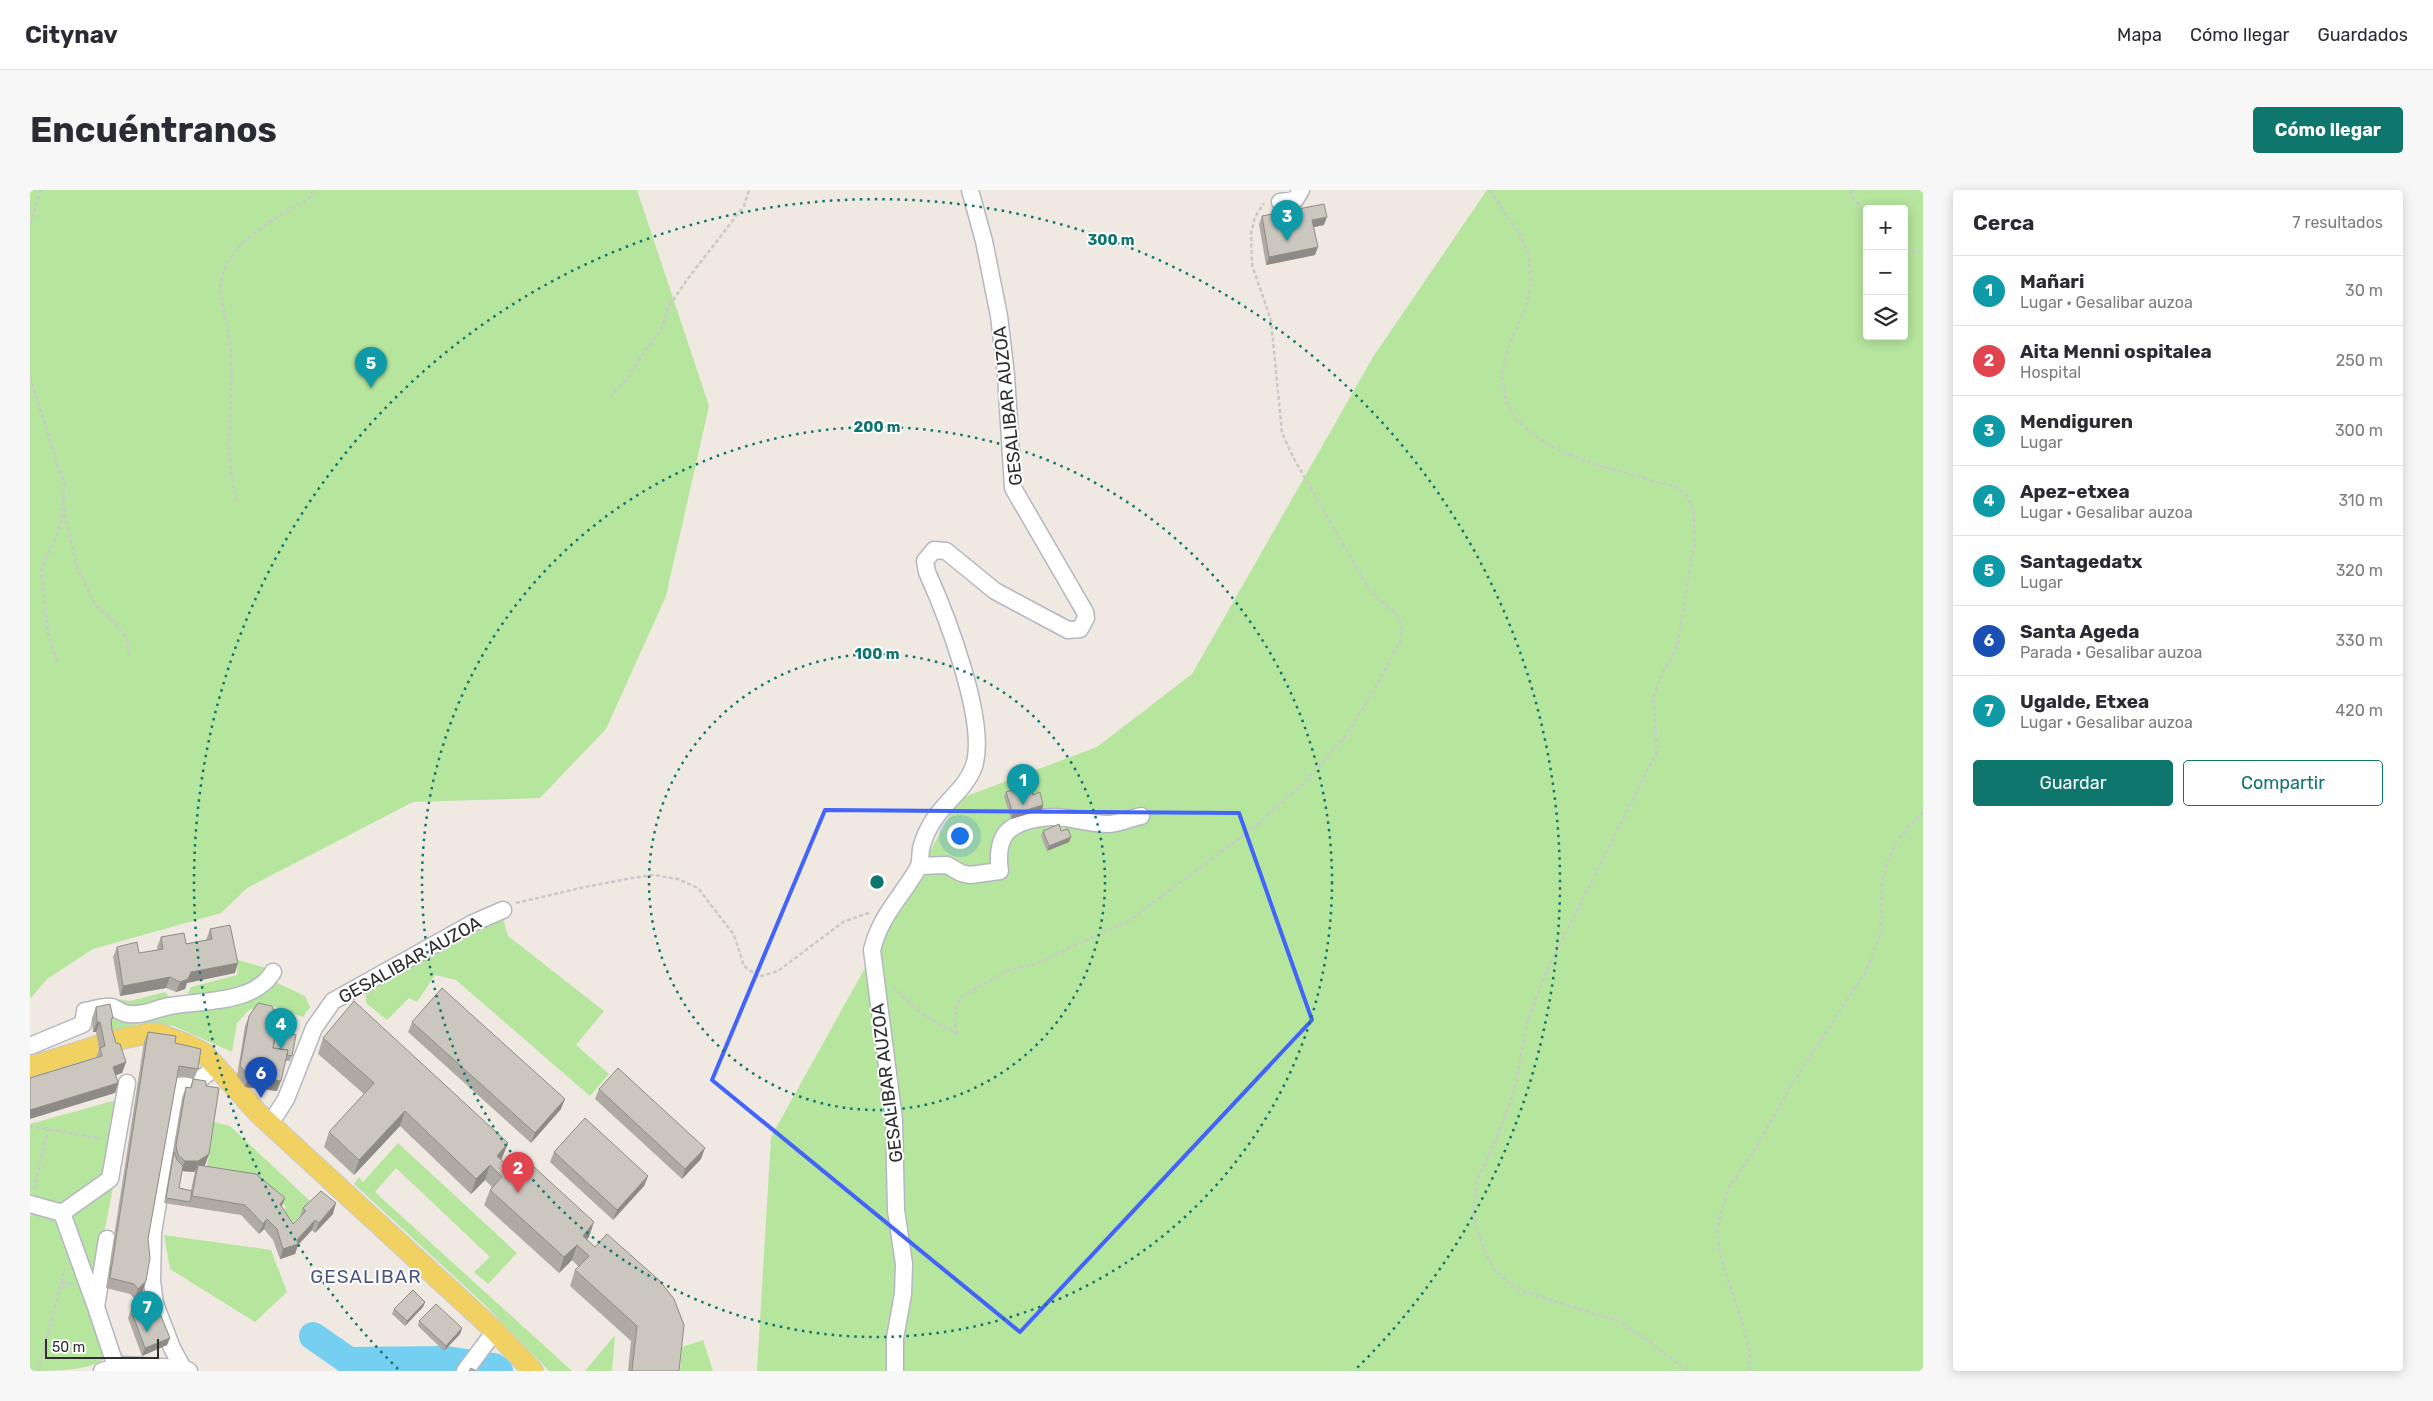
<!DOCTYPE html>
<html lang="es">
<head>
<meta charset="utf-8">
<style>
  body { margin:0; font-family:Rubik,sans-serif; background:#f7f7f7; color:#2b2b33 }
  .controls { position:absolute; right:15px; top:15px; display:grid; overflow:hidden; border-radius:5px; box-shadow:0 2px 12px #0003 }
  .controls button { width:45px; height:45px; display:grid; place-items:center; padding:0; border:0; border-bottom:1px solid #e1e1e2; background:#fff; color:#2b2b33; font:25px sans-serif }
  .scale { position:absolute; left:15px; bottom:12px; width:114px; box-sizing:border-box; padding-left:5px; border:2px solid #2e2e2e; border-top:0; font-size:14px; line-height:18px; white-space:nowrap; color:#2e2e2e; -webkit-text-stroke:4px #fff; paint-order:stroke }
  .you { position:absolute; left:929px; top:645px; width:18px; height:18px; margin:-12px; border:4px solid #fff; border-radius:50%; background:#1a73e8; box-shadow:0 0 0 8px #1a73e833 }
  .badge { display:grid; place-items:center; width:32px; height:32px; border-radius:50%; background:#0f766e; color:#fff; font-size:16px; font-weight:700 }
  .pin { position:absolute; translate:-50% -41px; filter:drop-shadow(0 1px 2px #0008) }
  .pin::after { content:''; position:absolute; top:26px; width:18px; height:15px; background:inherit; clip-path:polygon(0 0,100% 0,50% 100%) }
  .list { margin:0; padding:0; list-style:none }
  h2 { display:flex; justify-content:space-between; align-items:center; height:65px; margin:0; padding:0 20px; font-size:21px }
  h2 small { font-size:16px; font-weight:400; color:#7c7c81 }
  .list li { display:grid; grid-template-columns:32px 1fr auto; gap:15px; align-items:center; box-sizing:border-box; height:70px; padding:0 20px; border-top:1px solid #e1e1e2 }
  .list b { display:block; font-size:19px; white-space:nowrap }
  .list p { margin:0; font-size:16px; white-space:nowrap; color:#7c7c81 }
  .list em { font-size:16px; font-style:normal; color:#7c7c81 }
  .actions { display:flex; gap:10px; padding:15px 20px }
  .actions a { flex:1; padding:11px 0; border:1px solid #0f766e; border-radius:5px; text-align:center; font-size:18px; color:#0f766e }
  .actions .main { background:#0f766e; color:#fff }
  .icon { flex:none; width:28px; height:28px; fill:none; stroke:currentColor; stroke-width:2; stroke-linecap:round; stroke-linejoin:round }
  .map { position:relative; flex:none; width:1893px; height:1181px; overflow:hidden; border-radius:5px }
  header { display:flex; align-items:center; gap:30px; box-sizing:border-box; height:70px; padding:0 25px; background:#fff; border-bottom:1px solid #e1e1e2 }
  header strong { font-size:24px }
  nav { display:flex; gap:28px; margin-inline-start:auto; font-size:18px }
  .intro { display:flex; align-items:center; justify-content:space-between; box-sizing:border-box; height:120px; padding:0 30px }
  h1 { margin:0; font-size:35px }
  .button { padding:12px 22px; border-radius:5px; background:#0f766e; color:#fff; font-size:18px; font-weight:700 }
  main { display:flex; gap:30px; padding:0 30px }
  aside { flex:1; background:#fff; border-radius:5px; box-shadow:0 2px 12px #0003 }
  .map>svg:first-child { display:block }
</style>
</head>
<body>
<header>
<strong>Citynav</strong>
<nav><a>Mapa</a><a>Cómo llegar</a><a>Guardados</a></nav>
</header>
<div class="intro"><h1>Encuéntranos</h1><a class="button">Cómo llegar</a></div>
<main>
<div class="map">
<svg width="1893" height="1181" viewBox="0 0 1893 1181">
  <rect width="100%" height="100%" fill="#efe9e1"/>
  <path fill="#b6e59e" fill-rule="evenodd" d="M0,0H607L679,216L636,406L576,539L510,608L383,612L217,698L191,723L63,759L17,789L0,809Z
    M1457,0H1893V1181H727L741,947L929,609L1067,557L1162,484L1343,167ZM1837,19H1874V146H1837Z
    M473,729L478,746L574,821L546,855L579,884L560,906L426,790L405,785L387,812L379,808L357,830L336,813V799Z
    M208,770L236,778L239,789L275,806L280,817L273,827L237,814L236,820L220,819L207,833L202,862L144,836L110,833L81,842L79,829L92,821L86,809L100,811L135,802L145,812L154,811L161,797L207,785Z
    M101,906L60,1115L76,1167C63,1181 23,1181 0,1181V934Z
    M184,932L200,936L281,1012L259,1038L250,1024L256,1017L225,989L176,983Z
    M368,953L487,1063L458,1094L444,1082L460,1067L366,978L345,1002L542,1181H519L456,1116L324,994L329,987L333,992Z
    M134,1045L241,1060L257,1102L225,1132L140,1079Z
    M585,1145L582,1181H555Z
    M673,1150L683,1181H650L652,1157Z"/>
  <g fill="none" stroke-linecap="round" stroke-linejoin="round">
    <path stroke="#75cff0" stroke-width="28" d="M283,1146L319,1171L416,1170L464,1177L469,1181"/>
    <defs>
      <path id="minor" d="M1250,12L1265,10L1271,0
        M889,676L917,675L931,683L940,685L970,681C968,669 968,651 978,641C991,629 1019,625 1036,628C1051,630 1063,634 1078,634C1089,634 1100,628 1111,626
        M0,856L53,834L55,821C63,820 74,815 82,817C87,819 93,824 99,824C114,826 127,818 140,816C172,810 224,814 243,782
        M240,934L256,909L284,838L303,811L443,733L473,720
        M0,1014L32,1023L66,1117
        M32,1023L80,989L97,893
        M77,1049L66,1117L86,1177
        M72,1181L92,1175L153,1178
        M159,1181L153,1178L142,1158L125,1114L122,1091L123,1043L138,951L150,896L164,894L187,876
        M435,1181L465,1141
        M865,1181V1148L873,1104L874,1074L866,1020L864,930L842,760C851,724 871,708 888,678C891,672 890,665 891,659C893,650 898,639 903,631C915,611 936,599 944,576C958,532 916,424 897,382L895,371L904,360L916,361L965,401L1038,440L1050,439L1056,428L1055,422L983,298L976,185L969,126L954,51L940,0"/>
      <path id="major" d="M0,877L86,850L115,844L127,843L156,854L174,863L228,923L465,1141L503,1181"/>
    </defs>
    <use href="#minor" stroke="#b4b7c1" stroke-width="19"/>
    <use href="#major" stroke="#c9c9c9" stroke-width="22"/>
    <path stroke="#c9c9c9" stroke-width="2.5" stroke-dasharray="4 2.5" stroke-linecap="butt" d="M1460,0L1490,45L1498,64L1501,90L1496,116L1477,161L1472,187L1476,211L1485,229L1508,248L1526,259L1567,275L1646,297L1657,306L1664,322V355L1647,457L1630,488L1623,508L1627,561L1520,774L1498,828L1484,902L1466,949L1447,991L1443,1023L1451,1053L1465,1081L1486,1099L1588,1131L1619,1151L1657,1181
      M1821,0L1823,8L1837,24
      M0,34L11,0
      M1874,59L1893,63
      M0,187L34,295L33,317L47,377L65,415L80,428L97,448L99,466
      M580,207L600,185L615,160L631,141L638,118L656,91L714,16L719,0
      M207,311C191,258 207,202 199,148C196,125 185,100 195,78C211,44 250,27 279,8L284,0
      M27,471L18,443L11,380L28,343L33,319
      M486,713L555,697L602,688L624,685L648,689L668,698L704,745L714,776L729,787L748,781L813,732L841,722
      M863,797L892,824L927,844
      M928,844L924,832L927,814L933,806L976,781L1003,775L1100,730L1223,638L1273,594L1315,547L1344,500L1370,451L1372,439L1370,428L1340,401L1263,267L1252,243L1241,130L1222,75L1221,44L1225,27L1234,13
      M0,936L72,949
      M4,999L18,939
      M31,1093L42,1094
      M8,1181L35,1078
      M1720,1181L1719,1159L1713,1134L1691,1069L1687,1041L1691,1020L1699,997L1723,963L1760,897L1836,781L1850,745L1852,696L1856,674L1869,648L1893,622"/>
    <use href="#minor" stroke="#fff" stroke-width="16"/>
    <use href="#major" stroke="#f2d163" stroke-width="20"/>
  </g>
  <path fill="#afaba4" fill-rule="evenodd" d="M1232,26L1294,35L1284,37L1285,65L1236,75L1229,34Z
    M976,602L1003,605L1013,615L1012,620L981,629L974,607Z
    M1013,641H1031L1041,647L1039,652L1017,661L1011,646Z
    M180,739L205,783L157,793L155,799L146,802L136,798L90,806L83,767L87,757L109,763L128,760L127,757L131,747L156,754L176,750Z
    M66,817L81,834L82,840L86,853L96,872L92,883L86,885L88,893L85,903L66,868L69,859L66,842H63L62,828Z
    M219,826L247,832L262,844V866L260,871H255L247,901L215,897L207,886L215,836Z
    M382,832L531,919L501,953L378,842Z
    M118,842L145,853L168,879L164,889L179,964L175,975L174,976L255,1008L251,1017L263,1034L269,1028L273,1018L303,1024L285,1043L282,1040L268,1055L265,1064L250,1069L243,1050L234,1039L229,1044L211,1025L134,1013L152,908L156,897L160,898L163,889L147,886L118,1049L113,1101L105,1109L100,1104L76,1098L114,852ZM152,981L164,982L165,981L161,1000L149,998Z
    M293,848L478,953L472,968L471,970L559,1047L557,1049L649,1181H598L601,1151L540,1096L545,1080L549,1077L542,1070L529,1083L454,1015L460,1000L462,997L455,990L441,1004L370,936L324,985L294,957L299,942L334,904L288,864Z
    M569,899L671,969L652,989L565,909Z
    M524,962L618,986L614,996L583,1030L520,972Z
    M395,1112L393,1117L375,1136L362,1124L364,1119Z
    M101,1120L140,1148L137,1155L112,1166L98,1128Z
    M389,1131L432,1138L430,1144L414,1161L388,1136Z"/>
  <path fill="#8e8b86" d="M1297,27L1294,35L1279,38L1282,30Z
    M1288,57L1285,65L1236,75L1239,67Z
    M1013,615L1012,620L981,629L983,624Z
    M1041,647L1039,652L1017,661L1019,656Z
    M208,773L205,783L157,793L155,799L146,802L150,792L161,782Z
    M140,787L136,798L90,806L93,796Z
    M67,832H70L66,842H63Z
    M96,872L92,883L80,887L83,877Z
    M219,886L251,891L247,901L215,897Z
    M88,893L85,903L0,929V920Z
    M535,909L531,919L501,953L505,943Z
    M375,921L370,936L324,985L329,970Z
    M478,953L472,968L464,979L467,966Z
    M675,958L671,969L652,989L655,979Z
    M179,964L175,975L167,980L168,975L165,981L164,982L151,981L155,971Z
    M460,975L455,990L441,1004L446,989Z
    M618,986L614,996L583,1030L587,1020Z
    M255,1008L251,1018L250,1014Z
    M306,1013L303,1024L285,1043L289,1033Z
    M237,1029L234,1039L229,1044L233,1034Z
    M285,1030L282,1040L268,1055L265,1064L250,1069L253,1059L267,1050Z
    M564,1032L559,1047L550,1058L553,1046Z
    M547,1055L542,1070L529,1083L534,1067Z
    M116,1091L113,1101L105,1109L108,1099Z
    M395,1112L393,1117L375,1136L377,1131Z
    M432,1138L430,1144L414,1161L416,1156Z
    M140,1148L137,1155L112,1166L115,1158Z"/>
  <path fill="#cbc7bf" stroke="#8e8b86" d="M1294,14L1297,27L1282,30L1288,57L1239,67L1232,26Z
    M1000,594L1003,605L1010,602L1013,615L983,624L976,602Z
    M1029,634L1031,641L1038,639L1041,647L1019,656L1013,641Z
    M200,735L208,773L161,782L158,789L150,792L140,787L93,796L87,757L107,752L109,763L133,759L131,747L154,743L156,754L182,749L180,739Z
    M412,798L535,909L505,943L382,832Z
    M324,811L478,953L467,966L479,977L491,965L564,1032L553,1046L565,1057L577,1044L630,1091L644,1109L654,1135L649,1181H602L607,1136L545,1080L559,1066L547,1055L534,1067L460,1000L472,987L460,975L446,989L375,921L329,970L299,942L344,893L293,848Z
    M228,813L242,816L248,828L243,858L258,860L251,891L219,886L210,876L219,826Z
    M80,814L83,828L81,829L82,840L86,853L90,854L96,872L83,877L88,893L0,920V888L72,866L70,858L75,856L70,832H67L66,817Z
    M250,830L264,831L262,844L266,845L262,866L257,865L258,860L243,858L247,832Z
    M118,842L146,846L145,853L171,859L168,879L149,876L118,1049L120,1068L116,1091L108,1099L104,1094L80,1088Z
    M588,878L675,958L655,979L569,899Z
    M163,889L176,891V896L189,898L179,964L168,971H155L148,965L146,956L156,897L161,898Z
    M555,928L618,986L587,1020L524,962Z
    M144,962L147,970L153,976L149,998L162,1001L160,1012L136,1008Z
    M168,975L226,984L255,1008L250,1014L263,1034L276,1021L273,1018L291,1001L306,1013L289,1033L285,1030L267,1050L268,1054L253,1059L247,1039L237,1029L233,1034L215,1015L162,1006Z
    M383,1100L395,1112L377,1131L364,1119Z
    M125,1111L140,1148L115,1158L101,1120Z
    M406,1114L432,1138L416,1156L389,1131Z
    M441,1178L446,1181H439Z"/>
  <path fill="none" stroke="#4264fb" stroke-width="4" stroke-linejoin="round" d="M795,620L1209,623L1282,830L990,1142L682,890Z"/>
  <g fill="none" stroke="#0f766e" stroke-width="2.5" stroke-dasharray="2.5 5">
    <circle cx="847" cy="692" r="228"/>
    <circle cx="847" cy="692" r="455"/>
    <path d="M368 1179A683 683 0 1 1 1326 1179"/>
  </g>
  <g text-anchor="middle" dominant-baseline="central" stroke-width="4" stroke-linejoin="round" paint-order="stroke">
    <g font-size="18" fill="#2e2e2e" stroke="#fff">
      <text transform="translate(978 216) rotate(-96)">GESALIBAR AUZOA</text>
      <text transform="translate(380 770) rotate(-29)">GESALIBAR AUZOA</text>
      <text transform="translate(857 893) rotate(-97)">GESALIBAR AUZOA</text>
    </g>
    <g font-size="19" letter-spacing="1" fill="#4d5680" stroke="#fff">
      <text x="336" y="1086">GESALIBAR</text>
    </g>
  </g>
  <circle cx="847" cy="692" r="8" fill="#0f766e" stroke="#fff" stroke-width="2.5"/>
  <g font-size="15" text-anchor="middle" font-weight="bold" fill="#0f766e" stroke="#fff" stroke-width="4" stroke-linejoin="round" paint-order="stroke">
    <text x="1081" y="55">300 m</text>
    <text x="847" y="242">200 m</text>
    <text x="847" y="469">100 m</text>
  </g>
</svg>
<div class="controls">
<button>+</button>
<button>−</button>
<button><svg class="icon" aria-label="layers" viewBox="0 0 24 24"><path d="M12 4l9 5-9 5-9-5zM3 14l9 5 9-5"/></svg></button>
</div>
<div class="scale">50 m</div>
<div class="you"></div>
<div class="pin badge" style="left:993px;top:615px;background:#0f9aa8">1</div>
<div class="pin badge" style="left:488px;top:1003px;background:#e0444e">2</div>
<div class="pin badge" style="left:1257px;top:51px;background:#0f9aa8">3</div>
<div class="pin badge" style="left:251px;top:859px;background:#0f9aa8">4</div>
<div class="pin badge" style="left:341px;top:198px;background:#0f9aa8">5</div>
<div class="pin badge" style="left:231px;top:908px;background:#1a4fb4">6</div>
<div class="pin badge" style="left:117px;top:1142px;background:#0f9aa8">7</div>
</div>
<aside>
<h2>Cerca<small>7 resultados</small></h2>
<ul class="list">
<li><span class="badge" style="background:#0f9aa8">1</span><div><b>Mañari</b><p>Lugar · Gesalibar auzoa</p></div><em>30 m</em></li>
<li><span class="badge" style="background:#e0444e">2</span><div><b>Aita Menni ospitalea</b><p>Hospital</p></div><em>250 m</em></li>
<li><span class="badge" style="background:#0f9aa8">3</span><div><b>Mendiguren</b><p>Lugar</p></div><em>300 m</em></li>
<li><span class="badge" style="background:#0f9aa8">4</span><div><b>Apez-etxea</b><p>Lugar · Gesalibar auzoa</p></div><em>310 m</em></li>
<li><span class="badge" style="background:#0f9aa8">5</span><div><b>Santagedatx</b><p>Lugar</p></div><em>320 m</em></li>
<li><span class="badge" style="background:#1a4fb4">6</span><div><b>Santa Ageda</b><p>Parada · Gesalibar auzoa</p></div><em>330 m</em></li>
<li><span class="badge" style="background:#0f9aa8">7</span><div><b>Ugalde, Etxea</b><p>Lugar · Gesalibar auzoa</p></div><em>420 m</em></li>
</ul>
<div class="actions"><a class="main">Guardar</a><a>Compartir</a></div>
</aside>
</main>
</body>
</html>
